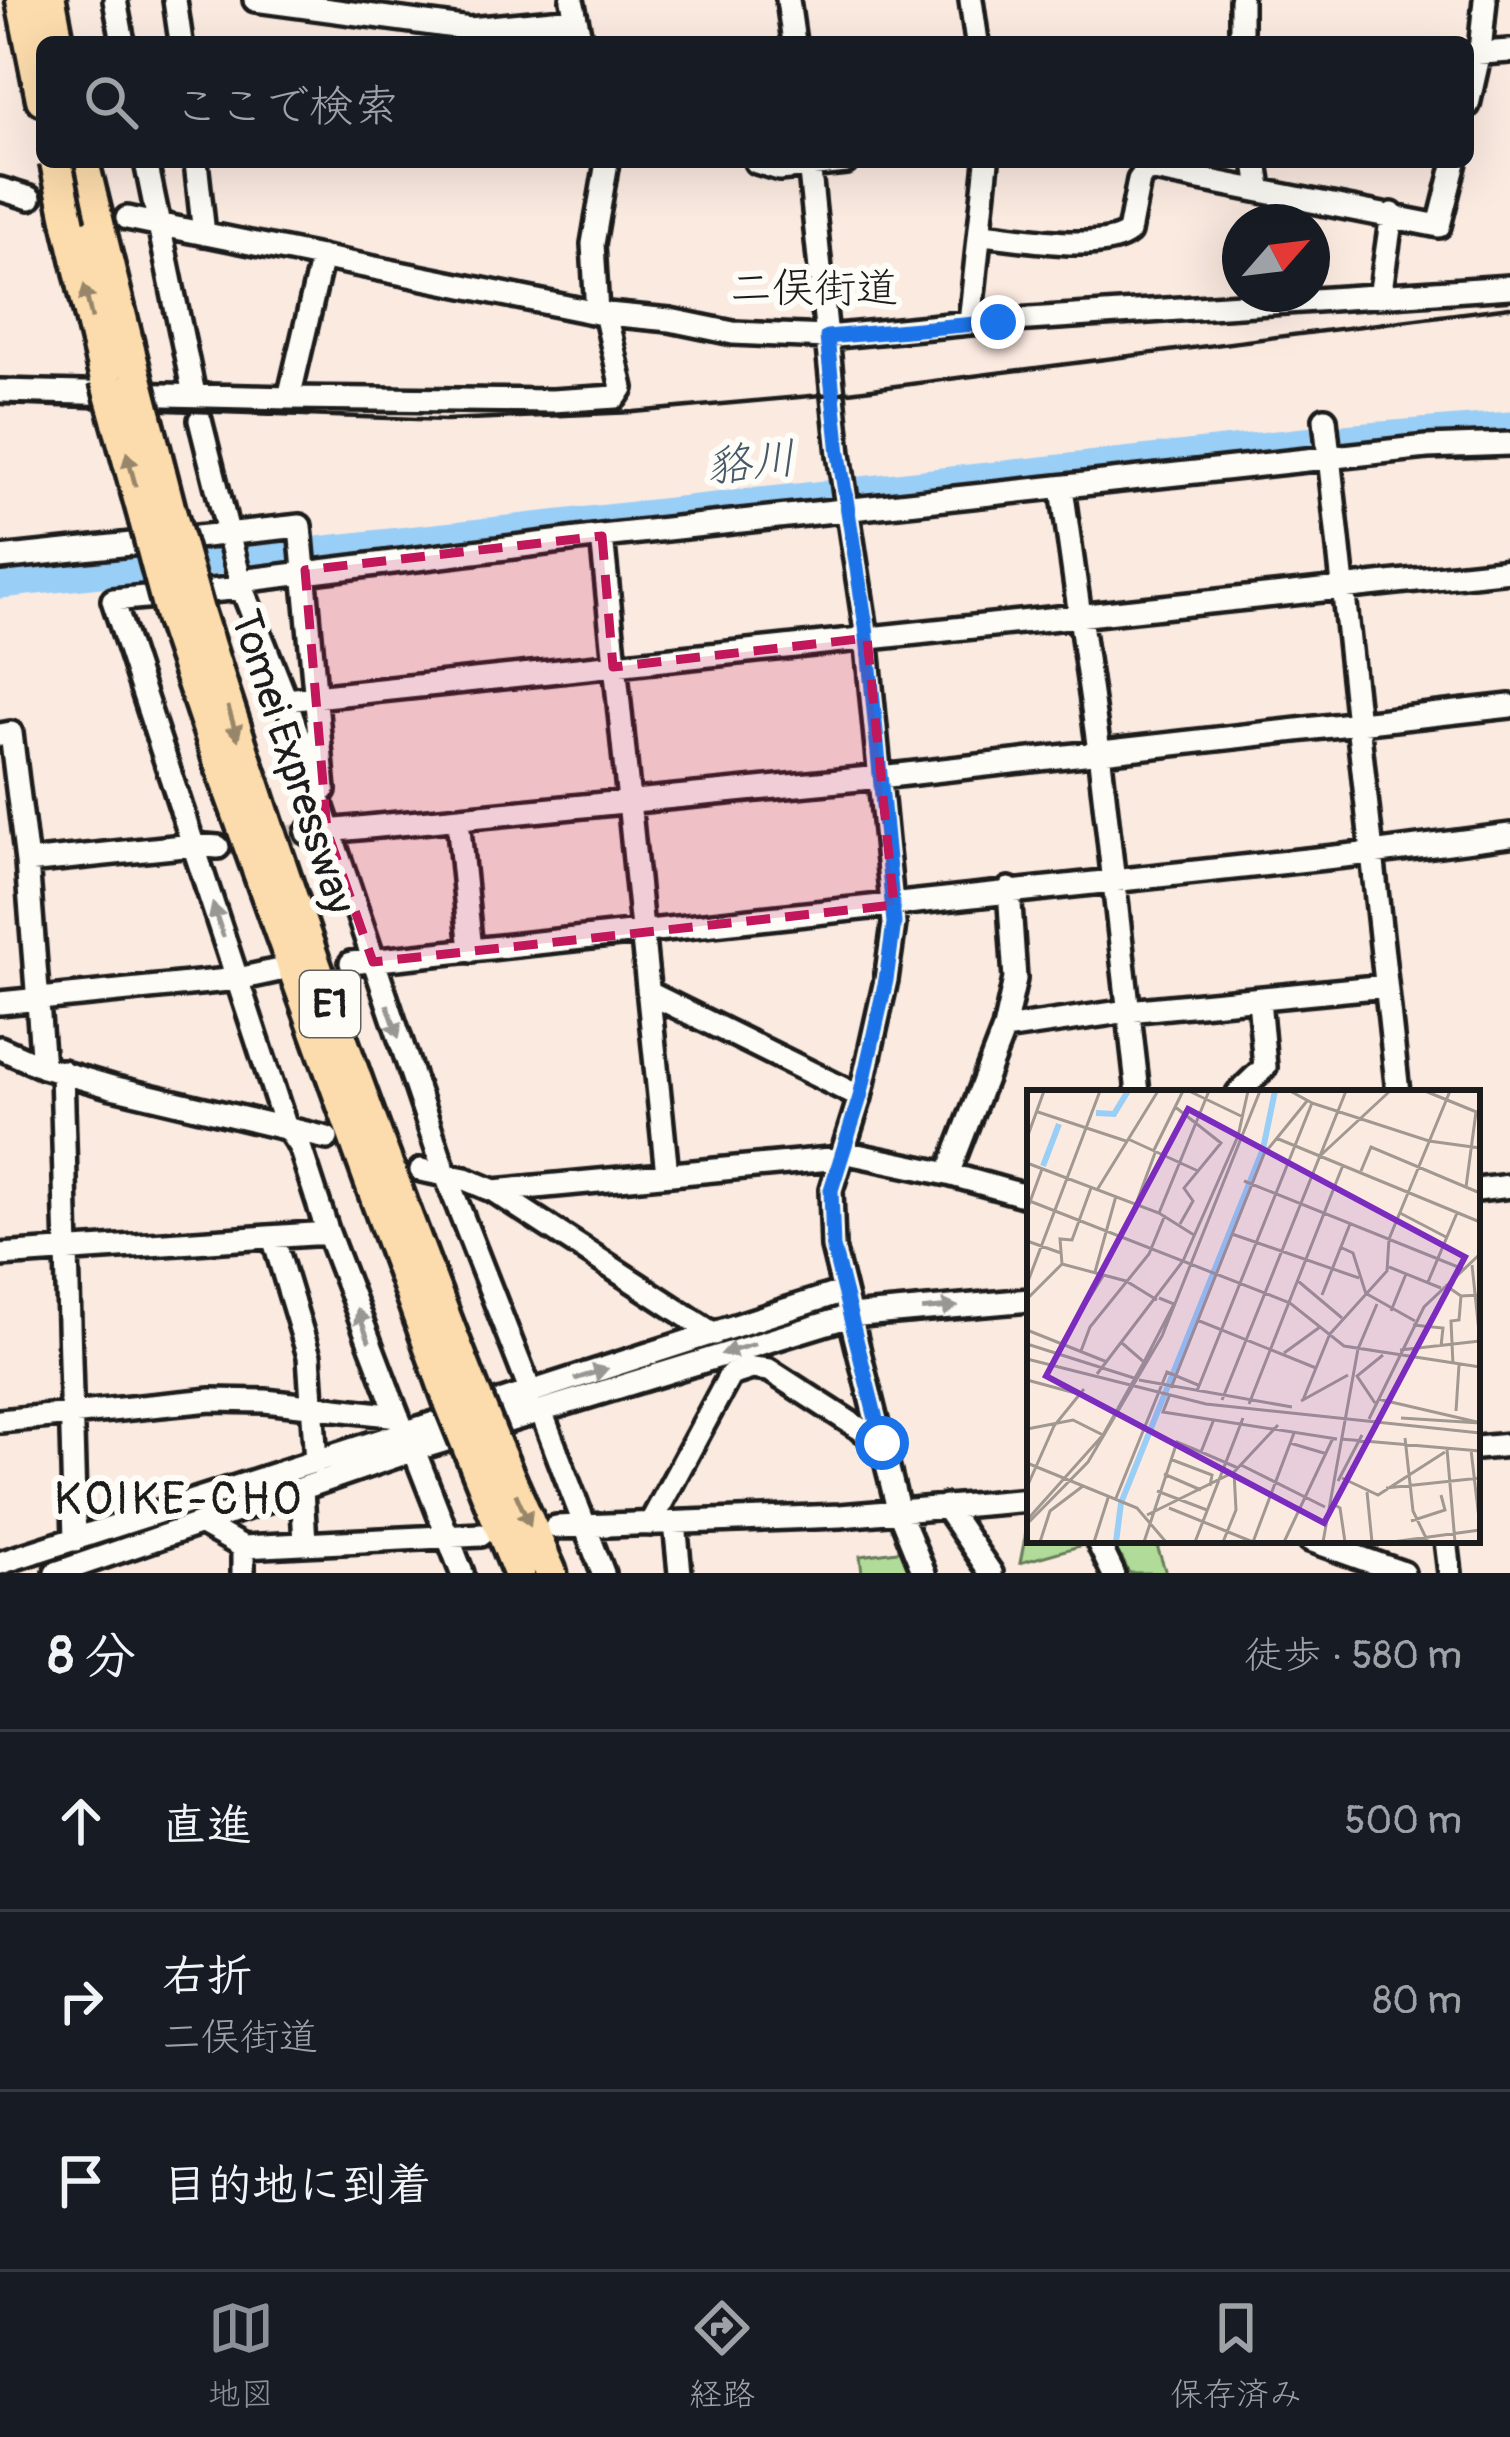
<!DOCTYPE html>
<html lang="ja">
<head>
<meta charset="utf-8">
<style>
  body { margin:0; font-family:Pangolin,"Klee One",sans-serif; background:#242831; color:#f1f3f6 }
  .compass { position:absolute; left:1222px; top:204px; width:108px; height:108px; border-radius:50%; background:#171b24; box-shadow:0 12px 48px #0002; rotate:62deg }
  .stop { position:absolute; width:36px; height:36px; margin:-27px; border:9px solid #1a73e8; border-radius:50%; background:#fff }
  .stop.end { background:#1a73e8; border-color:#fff; box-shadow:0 3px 12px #0008 }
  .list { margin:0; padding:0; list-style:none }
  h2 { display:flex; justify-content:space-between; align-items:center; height:156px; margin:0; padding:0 48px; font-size:51px }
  h2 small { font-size:39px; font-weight:400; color:#9ea1a6 }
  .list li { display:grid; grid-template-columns:78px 1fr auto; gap:36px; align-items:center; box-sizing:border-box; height:180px; padding:0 48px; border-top:3px solid #363941 }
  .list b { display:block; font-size:45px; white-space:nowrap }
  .list p { margin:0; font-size:39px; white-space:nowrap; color:#9ea1a6 }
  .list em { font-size:39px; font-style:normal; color:#9ea1a6 }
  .icon { flex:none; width:66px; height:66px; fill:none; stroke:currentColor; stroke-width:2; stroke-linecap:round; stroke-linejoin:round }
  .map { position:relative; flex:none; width:1510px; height:1573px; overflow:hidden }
  .search { position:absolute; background:#171b24; box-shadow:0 12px 48px #0002; left:36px; right:36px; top:36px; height:132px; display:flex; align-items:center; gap:30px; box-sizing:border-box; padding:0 42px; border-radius:18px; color:#9ea1a6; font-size:45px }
  .sheet { height:696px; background:#171b24 }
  nav { display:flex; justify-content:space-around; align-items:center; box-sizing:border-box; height:168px; border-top:3px solid #363941; background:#171b24; font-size:33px; color:#9ea1a6 }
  nav a { display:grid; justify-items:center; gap:6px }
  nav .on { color:#8c9099 }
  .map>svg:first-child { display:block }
</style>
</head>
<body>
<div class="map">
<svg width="1510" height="1573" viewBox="0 0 1510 1573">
  <rect width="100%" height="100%" fill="#fbeae0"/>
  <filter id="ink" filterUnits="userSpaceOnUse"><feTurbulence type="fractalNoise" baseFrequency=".00833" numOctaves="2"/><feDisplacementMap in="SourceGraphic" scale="24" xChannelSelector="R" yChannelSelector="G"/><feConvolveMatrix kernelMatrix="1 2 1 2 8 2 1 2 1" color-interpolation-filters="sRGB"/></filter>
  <g filter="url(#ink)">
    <path fill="#b1db98" stroke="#667c5a" stroke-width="3" d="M1030,1513V1540H1086L1087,1544L1020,1563Z
      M1103,1540H1155L1166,1573H1129L1122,1558L1106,1550Z
      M905,1550L914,1573H862L860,1556Z"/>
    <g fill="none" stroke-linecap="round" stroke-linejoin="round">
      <path stroke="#99cef7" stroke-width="27" d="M0,585L1304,441L1510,425"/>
      <path stroke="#cec1b9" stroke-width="21" stroke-dasharray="21 10" stroke-linecap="butt" d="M218,847L307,833"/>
      <defs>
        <path id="minor" d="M115,0L123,42
          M175,0L181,42
          M255,0L470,29L574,19
          M572,0L581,42
          M788,0L794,42
          M971,0L977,42
          M1241,0V42
          M1469,54L1510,51
          M1468,105L1480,52L1485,0
          M146,162L194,394
          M196,162L204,234
          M756,162L779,169L846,162
          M809,162L839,454L865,625L894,924L886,980L860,1097L831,1190L833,1247L898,1509L924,1573
          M1256,162L1260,188
          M0,189L30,198
          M127,218L597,313L670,320L733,333L827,337L970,323L1510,287
          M982,234C1016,237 1103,254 1129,232L1139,180L1145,172L1154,170L1439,226L1455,162
          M1380,297L1392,214
          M597,313L593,244L607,162
          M970,323L987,162
          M0,391L289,398L322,257
          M289,398L552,401L616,397L622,388L605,313
          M1325,419L1398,1093
          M200,420L242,588L286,700L445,1173L531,1393
          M1062,488L1099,751L1138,1093
          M602,536L667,1174
          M0,558L300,526L324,790
          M240,581L602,536L1427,447L1510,444
          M242,588L113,600L285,1125L300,1147L328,1233L405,1435
          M286,700L1510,570
          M0,735L11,733L27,862
          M458,819L471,951
          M307,833L880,777L1510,706
          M351,963L1372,853L1510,835
          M651,994L860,1097
          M0,1003L238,979L275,971
          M1004,1029L1128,1011L1386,986
          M0,1048L43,1067L112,1087L327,1138
          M43,1067L27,862L193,845L218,847
          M62,1071L75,1540
          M1238,1093L1265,1067L1259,999
          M843,1152L948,1174L1030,1197
          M421,1170L465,1179L494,1191L714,1334
          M948,1174L1004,1029L1015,979L1009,889
          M1477,1190L1510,1186
          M494,1191L840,1158
          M273,1237L309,1356L316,1462
          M0,1255L328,1233
          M541,1411L603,1573
          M0,1421L211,1400L265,1401L398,1416
          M1477,1448L1510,1445
          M414,1450L462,1573
          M302,1489L305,1543
          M945,1506L991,1573
          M675,1523L680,1573
          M202,1524L243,1547L481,1535
          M650,1524L730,1375L752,1368L769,1370L882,1443
          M556,1527L840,1516L1030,1500
          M1097,1540L1113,1573
          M1310,1540L1403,1573
          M1446,1540L1450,1573
          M243,1547V1573
          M0,1563L844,1291
          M56,1573L414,1450L850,1316L1030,1300"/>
        <path id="highway" d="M22,0L42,99
          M50,0L58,42
          M83,162L136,378
          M69,224L106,380
          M146,417L170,511
          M117,419L145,520
          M198,611C280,875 373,1135 474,1392
          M171,617L224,775L448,1397
          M496,1447L551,1573
          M471,1454L519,1573"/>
      </defs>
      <use href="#minor" stroke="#1c1c1c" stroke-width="30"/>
      <use href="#highway" stroke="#1c1c1c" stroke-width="39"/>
      <use href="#minor" stroke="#fdfcf7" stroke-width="21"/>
      <use href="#highway" stroke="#fcdcac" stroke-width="30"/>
      <path stroke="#1c1c1c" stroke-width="4.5" d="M0,404L446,420L634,412L833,394L1510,307"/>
      <defs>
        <path id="highway-bridge" d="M56,162L69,224
          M136,378L146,417
          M106,380L117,419
          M170,511L198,611
          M145,520L171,617
          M474,1392L496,1447
          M448,1397L471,1454"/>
      </defs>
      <use href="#highway-bridge" stroke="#1c1c1c" stroke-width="39" stroke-linecap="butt"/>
      <use href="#highway-bridge" stroke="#fcdcac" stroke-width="30"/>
    </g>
    <defs><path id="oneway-solid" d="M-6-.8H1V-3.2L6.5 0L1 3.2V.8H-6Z" transform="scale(3)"/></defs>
    <g fill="#97866b">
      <use href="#oneway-solid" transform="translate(88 302) rotate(-103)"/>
      <use href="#oneway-solid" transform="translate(131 469) rotate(-105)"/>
      <use href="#oneway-solid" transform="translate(233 723) rotate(73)"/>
      <use href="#oneway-solid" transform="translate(523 1510) rotate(66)"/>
    </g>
    <g fill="#989794">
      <use href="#oneway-solid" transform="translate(218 920) rotate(-108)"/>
      <use href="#oneway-solid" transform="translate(393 1021) rotate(71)"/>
      <use href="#oneway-solid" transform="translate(940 1308) rotate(-5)"/>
      <use href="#oneway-solid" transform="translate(363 1325) rotate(-111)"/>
      <use href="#oneway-solid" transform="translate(738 1349) rotate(163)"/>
      <use href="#oneway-solid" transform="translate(591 1374) rotate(-18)"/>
    </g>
  </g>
  <g fill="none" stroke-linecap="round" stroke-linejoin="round" filter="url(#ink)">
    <path stroke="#1a73e8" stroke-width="15" d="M882,1443L833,1247L831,1190L860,1097L886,980L894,923L866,626L839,454L827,337L998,322"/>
  </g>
  <path fill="#c2185b" fill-opacity="0.2" stroke="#c2185b" stroke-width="9" stroke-dasharray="24 15" stroke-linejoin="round" d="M602,536L613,667L867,638L894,905L373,962L327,831L305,570Z"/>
  <g text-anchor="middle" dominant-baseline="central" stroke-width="12" stroke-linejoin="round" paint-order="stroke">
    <rect fill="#fdfcf7" stroke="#605f5e" stroke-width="3" x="300" y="971" width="60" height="66" rx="9"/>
    <g font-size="39" font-weight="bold" fill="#1c1c1c">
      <text x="330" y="1004">E1</text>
    </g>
    <g font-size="42" fill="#1c1c1c" stroke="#fdfcf7">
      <text x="814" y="289">二俣街道</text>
      <text transform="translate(292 762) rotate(72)">Tomei Expressway</text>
    </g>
    <g font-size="45" font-style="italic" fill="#485a69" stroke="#fdfcf7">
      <text transform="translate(751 463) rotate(-6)">貉川</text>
    </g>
    <g font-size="45" letter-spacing="3" fill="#1c1c1c" stroke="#fdfcf7">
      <text x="179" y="1500">KOIKE-CHO</text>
    </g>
  </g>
  <g transform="translate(1027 1090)">
    <rect width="453" height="453" fill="#fbeae0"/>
    <path fill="none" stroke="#99cef7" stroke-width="6" d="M69,23L87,24L101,1M16,76L32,34M89,452L94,413L236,59L248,1"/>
    <path fill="none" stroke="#a29892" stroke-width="3" d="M162,1L216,27M398,1L452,23M285,13L402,51L453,58M147,16L194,53L157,98L166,111L153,134M11,22L99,51M0,48L17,1M249,48L453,132M101,49L171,81M126,62L156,1M294,65L363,1M0,73L132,123L167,145M334,81L344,57L453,103M217,91L436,179M439,97L449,22M70,100L131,1M0,110L263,213L317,256L453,277M109,114L128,63M0,120L15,79M132,123L182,1M373,123L419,147M205,144L332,188M0,151L34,163M313,157L326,163L339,204M35,174L99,191L130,210M445,175L453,251M362,177L414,198M68,182L89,106M271,191L315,228M401,192L430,123M0,194L73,1M418,195L434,206L453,205M340,204L388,231M295,205L323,134M0,209L35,174L33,149L45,150L64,98M364,221L379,184M170,230L289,278M386,235L416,238L414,256M0,240L80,272M302,245L360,181L362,149L423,1M0,254L107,288M34,254L76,186M373,260L453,251M54,261L63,237L122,164L138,125M257,263L293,237M0,269L179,314L453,343M117,272L147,214L132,208M426,275L424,231L432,230L434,206M70,284L156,171L211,46L221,1M0,290L52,304M112,290L265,317M144,298L237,64L280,11M170,301L285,13L263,1M143,304L136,322L310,349M351,309L450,332M195,310L319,1M276,310L302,246M274,311L321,285M348,313L330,286L356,265M222,314L316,75M429,321L432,275M374,328L453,333M187,329L174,362L211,378M342,329L397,217L453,164M0,339L46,330L76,345L117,272L95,253M378,348L386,421L401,452M314,349L453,361M263,353L300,364M420,359L428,452M444,360L453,437M143,369L185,385L183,396M0,373L110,418L139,452M214,375L298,417M137,384L174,400M315,388L351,405L418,362M311,391L335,345M0,397L27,336L57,299M359,398L453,388M130,401L180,420M340,402L345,452M89,408L140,282L171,295M304,413L313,418L318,452M142,418L226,452M120,425L207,382L251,335M0,430L76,345M384,431L418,420L414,405M0,434L61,372L135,246L233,1M13,452L23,421L56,396M67,452L82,405M117,452L150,352L174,362M168,452L216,328M196,452L209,420L207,382M226,452L267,343M257,452L306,348M296,452L331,259L350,214M365,452L453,440"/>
    <path fill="#7b2cbf" fill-opacity="0.15" stroke="#7b2cbf" stroke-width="6" d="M161,19L438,167L297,433L19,286Z"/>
    <rect width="453" height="453" fill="none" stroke="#1c1c1c" stroke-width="6"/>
  </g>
</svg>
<svg class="compass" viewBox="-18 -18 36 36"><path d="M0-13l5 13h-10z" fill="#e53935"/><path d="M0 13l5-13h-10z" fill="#9ea1a6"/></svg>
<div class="stop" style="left:882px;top:1443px"></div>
<div class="stop end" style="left:998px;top:322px"></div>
<div class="search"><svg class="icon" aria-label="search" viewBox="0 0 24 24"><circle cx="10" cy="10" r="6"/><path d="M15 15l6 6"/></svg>ここで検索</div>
</div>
<section class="sheet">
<h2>8 分<small>徒歩 · 580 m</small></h2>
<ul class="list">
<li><svg class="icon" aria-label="ahead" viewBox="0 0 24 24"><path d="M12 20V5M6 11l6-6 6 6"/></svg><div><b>直進</b></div><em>500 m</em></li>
<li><svg class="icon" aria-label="right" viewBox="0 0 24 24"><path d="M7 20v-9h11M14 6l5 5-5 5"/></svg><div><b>右折</b><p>二俣街道</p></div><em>80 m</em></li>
<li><svg class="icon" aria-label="arrive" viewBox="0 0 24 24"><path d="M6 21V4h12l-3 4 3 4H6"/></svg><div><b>目的地に到着</b></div></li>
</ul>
</section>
<nav>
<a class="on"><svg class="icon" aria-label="map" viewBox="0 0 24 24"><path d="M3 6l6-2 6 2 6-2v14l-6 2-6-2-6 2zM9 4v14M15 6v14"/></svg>地図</a>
<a><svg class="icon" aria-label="directions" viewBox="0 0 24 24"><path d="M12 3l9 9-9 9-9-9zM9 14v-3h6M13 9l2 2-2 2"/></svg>経路</a>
<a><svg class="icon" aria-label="saved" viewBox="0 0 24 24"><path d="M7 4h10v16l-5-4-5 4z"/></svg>保存済み</a>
</nav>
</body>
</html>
